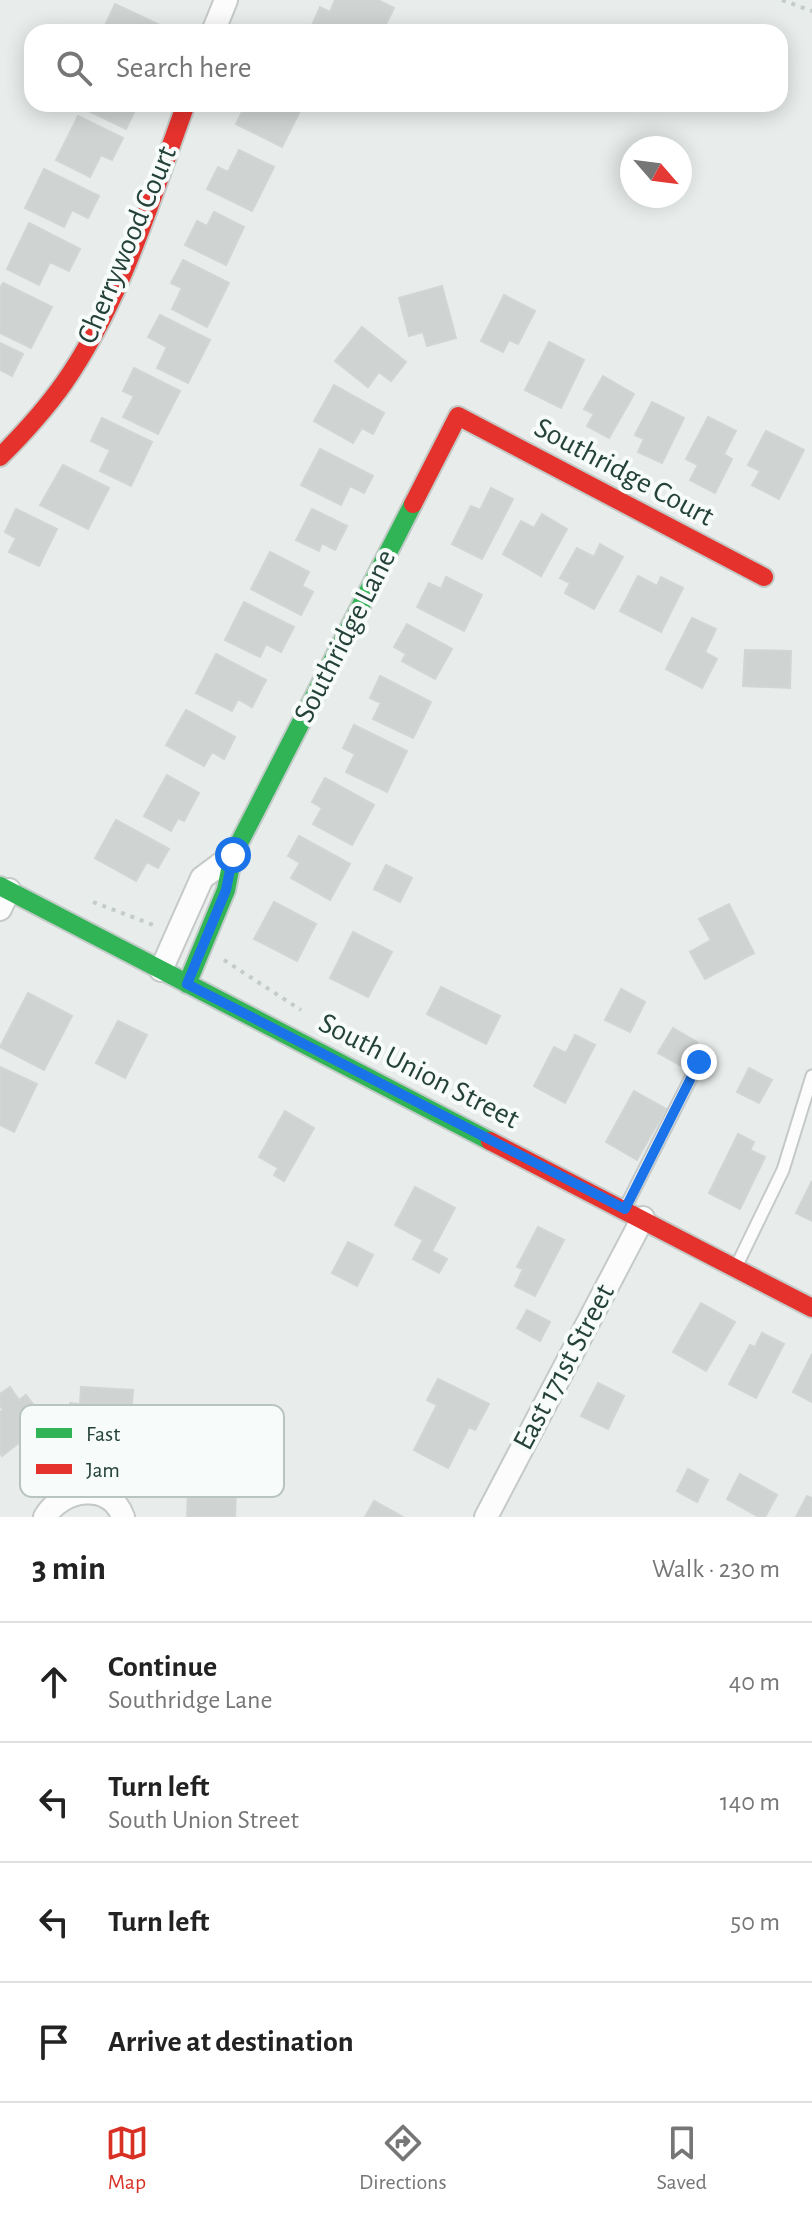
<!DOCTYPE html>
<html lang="en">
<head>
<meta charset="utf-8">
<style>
  body { margin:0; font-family:"Alegreya Sans",sans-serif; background:#f2f2f2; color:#222 }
  .compass { position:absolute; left:620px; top:136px; width:72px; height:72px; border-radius:50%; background:#fff; box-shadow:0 4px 20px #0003; rotate:118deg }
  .stop { position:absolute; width:24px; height:24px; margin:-18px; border:6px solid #1a73e8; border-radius:50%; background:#fff }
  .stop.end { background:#1a73e8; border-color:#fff; box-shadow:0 2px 8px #0008 }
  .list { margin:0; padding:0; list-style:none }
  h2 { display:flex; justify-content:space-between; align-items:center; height:104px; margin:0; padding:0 32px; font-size:34px }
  h2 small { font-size:26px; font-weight:400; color:#767676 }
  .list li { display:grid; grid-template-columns:52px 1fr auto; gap:24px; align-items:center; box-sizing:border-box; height:120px; padding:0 32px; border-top:2px solid #e0e0e0 }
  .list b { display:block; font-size:30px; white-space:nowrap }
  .list p { margin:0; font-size:26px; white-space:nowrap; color:#767676 }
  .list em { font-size:26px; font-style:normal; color:#767676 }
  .icon { flex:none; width:44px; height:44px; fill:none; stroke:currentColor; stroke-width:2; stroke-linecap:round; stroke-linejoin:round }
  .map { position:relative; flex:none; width:812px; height:1517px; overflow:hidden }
  .search { position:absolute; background:#fff; box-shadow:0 4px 20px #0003; left:24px; right:24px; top:24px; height:88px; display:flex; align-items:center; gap:20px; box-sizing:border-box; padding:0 28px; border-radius:24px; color:#767676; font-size:30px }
  .sheet { height:584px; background:#fff }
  nav { display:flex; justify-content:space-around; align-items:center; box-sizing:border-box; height:112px; border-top:2px solid #e0e0e0; background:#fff; font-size:22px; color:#767676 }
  nav a { display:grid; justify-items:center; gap:4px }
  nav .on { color:#d93025 }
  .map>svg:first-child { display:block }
</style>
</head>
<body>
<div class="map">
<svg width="812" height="1517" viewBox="0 0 812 1517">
  <rect width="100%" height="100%" fill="#e8edeb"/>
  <path fill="#cfd4d2" stroke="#d1d6d4" stroke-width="2" d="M335,0H378L394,8L382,32H314L310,30L320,7L330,12Z
    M115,4L166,28L164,32H102Z
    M81,104H132L137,106L126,129L80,107Z
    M246,104H296L302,107L282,147L236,124Z
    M78,116L123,138L112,160L101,155L90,177L56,160Z
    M239,150L274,167L252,211L207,189L218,167L228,172Z
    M44,169L99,196L88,218L72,210L64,227L25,208Z
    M214,212L244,227L226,265L185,245L197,221L207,226Z
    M29,223L80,249L69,271L50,262L39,285L7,269Z
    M183,260L229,283L207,327L172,309L182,288L171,283Z
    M3,283L52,307L31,348L0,333V288Z
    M442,286L456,338L427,346L423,332L409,336L399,298Z
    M504,295L535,311L518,344L509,340L503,352L481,341Z
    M160,315L210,340L188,383L157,368L167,347L148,337Z
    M362,327L406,362L391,381L379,372L368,387L335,361Z
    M549,342L584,360L561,408L525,390Z
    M0,343L23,354L12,376L0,370Z
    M134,368L180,391L158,434L123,417L134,396L123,391Z
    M603,376L634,394L609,438L587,426L594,414L584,409Z
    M334,385L384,413L373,434L362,428L353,443L314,421Z
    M652,402L684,418L662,463L638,452L644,439L635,435Z
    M708,417L736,431L724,454L732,459L715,493L690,480L698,465L686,459Z
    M102,418L152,442L131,486L100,471L110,450L91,441Z
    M766,431L804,450L779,499L752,485L760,471L748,465Z
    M320,449L373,476L364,493L350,486L341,505L301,485Z
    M63,465L109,488L88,529L40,505Z
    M491,488L513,499L482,559L452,544L471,506L480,510Z
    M16,509L57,529L39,566L9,552L16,538L5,532Z
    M312,509L347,526L335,550L322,543L319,551L296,540Z
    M542,514L567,529L541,576L503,554L521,521L534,528Z
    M600,544L623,557L594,609L565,593L570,583L560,578L577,548L594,557Z
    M270,552L309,572L302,586L313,592L301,615L251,589Z
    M638,576L657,586L661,577L683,588L661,632L620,611Z
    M446,577L482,595L464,631L417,607L429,583L441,589Z
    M244,602L294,627L281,652L266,644L260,657L225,640Z
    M692,618L716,629L705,652L717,659L702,688L666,669Z
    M407,624L452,649L435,679L402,661L406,654L394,647Z
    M745,650L791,651L790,688L743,686Z
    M216,654L266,680L252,707L238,699L232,711L196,693Z
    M380,676L431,702L413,738L373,719L381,703L370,698Z
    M186,710L235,737L224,759L212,752L204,766L166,745Z
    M354,725L407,751L387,792L346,772L355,754L343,748Z
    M167,775L199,793L184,821L178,818L171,831L144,816Z
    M325,778L374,805L352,845L313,824L322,808L312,802Z
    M116,820L169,849L158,868L147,862L136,881L95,858Z
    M299,836L350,864L330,900L291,878L300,863L288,856Z
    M386,865L412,878L400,902L374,889Z
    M274,902L316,924L297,961L254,939Z
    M729,904L754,953L705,979L690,952L711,940L699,919Z
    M353,932L392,952L368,997L330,978Z
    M441,987L500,1016L486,1044L427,1014Z
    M621,989L645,1002L630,1032L605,1020Z
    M28,993L72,1016L44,1070L0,1047Z
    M118,1021L147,1035L125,1078L96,1063Z
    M673,1028L697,1042L683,1067L658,1053Z
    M575,1035L595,1045L565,1103L534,1086L554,1047L566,1053Z
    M0,1067L37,1084L14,1132L0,1125Z
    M749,1068L772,1080L759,1103L737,1092Z
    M634,1091L666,1109L637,1160L606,1142Z
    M285,1111L314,1128L284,1181L274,1175L278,1168L259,1157Z
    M738,1134L754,1142L750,1150L765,1157L740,1209L709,1193Z
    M812,1181V1221L796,1213Z
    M415,1187L455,1208L432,1251L447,1259L439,1273L413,1259L423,1240L395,1225Z
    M538,1227L564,1240L535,1296L515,1286L523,1269L517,1267Z
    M348,1242L373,1255L357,1286L332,1273Z
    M701,1303L735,1322L706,1371L673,1352Z
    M527,1310L550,1322L540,1341L517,1328Z
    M762,1333L784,1344L756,1398L729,1384L750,1345L755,1347Z
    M812,1354V1402L793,1392Z
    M438,1379L489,1404L475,1430L469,1427L448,1468L414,1450L437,1405L427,1400Z
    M598,1383L624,1396L608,1429L581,1416Z
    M10,1387L19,1400L26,1395L59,1438L37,1455L25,1438L2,1456L0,1453V1412L3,1410L0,1406V1394Z
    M81,1387L133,1390L130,1430L69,1426L70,1403L80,1404Z
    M688,1469L708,1480L697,1502L677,1491Z
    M740,1474L777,1495L765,1517H759L727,1499Z
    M188,1488L236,1490L235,1517H187Z
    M807,1496L812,1498V1517H796Z
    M374,1501L403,1517H365Z"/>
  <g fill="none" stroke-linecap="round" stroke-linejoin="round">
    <defs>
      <path id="lane" d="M625,1208L699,1062
        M736,1267L783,1170L812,1076"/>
      <path id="street" d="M213,32L226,0
        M0,909L9,890
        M161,970L202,878L233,855
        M45,1517C61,1489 110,1480 123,1517
        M486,1517L643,1218"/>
      <path id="fast" d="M0,886L490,1141
        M187,984L226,890L233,855L413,504"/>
      <path id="jam" d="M0,457C23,434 45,410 64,383C122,300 151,198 186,104
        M413,504L458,416L764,577
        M490,1141L812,1308"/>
    </defs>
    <use href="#lane" stroke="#c5cac8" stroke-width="15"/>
    <use href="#street" stroke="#c5cac8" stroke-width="26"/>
    <use href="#fast" stroke="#c3cbc8" stroke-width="22"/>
    <use href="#jam" stroke="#c3cbc8" stroke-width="22"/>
    <path stroke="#c3ccca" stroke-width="4" stroke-dasharray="4 6" stroke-linecap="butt" d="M782,0L812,11
      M93,902L156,926
      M224,960L301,1010"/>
    <use href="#lane" stroke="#fcfcfc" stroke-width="11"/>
    <use href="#street" stroke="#fcfcfc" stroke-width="22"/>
    <use href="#fast" stroke="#30b455" stroke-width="18"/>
    <use href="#jam" stroke="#e5322d" stroke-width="18"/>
  </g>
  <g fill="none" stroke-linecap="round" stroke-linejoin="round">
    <path stroke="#1a73e8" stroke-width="10" d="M233,855L226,890L187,984L625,1209L699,1062"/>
  </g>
  <g text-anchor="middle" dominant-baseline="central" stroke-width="8" stroke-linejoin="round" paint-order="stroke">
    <g font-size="30" fill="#24423a" stroke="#f7fbf9">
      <text transform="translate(127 245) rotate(-67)">Cherrywood Court</text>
      <text transform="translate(624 472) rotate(28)">Southridge Court</text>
      <text transform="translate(345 636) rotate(-63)">Southridge Lane</text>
      <text transform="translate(419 1071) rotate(27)">South Union Street</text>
      <text transform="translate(564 1367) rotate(-62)">East 171st Street</text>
    </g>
  </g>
  <rect x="20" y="1405" width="264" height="92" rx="12" fill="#f7fbf9" stroke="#b8c4c0" stroke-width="2"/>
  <rect x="36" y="1428" width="36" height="10" fill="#30b455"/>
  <rect x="36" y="1464" width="36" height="10" fill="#e5322d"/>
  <g font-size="22" fill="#24423a">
    <text x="86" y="1441">Fast</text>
    <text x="86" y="1477">Jam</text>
  </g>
</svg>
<svg class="compass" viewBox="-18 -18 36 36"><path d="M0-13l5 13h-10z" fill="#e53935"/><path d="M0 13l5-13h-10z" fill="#767676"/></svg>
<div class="stop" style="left:233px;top:855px"></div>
<div class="stop end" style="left:699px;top:1062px"></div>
<div class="search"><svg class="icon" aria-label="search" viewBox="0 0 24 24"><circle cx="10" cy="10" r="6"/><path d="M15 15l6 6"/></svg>Search here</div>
</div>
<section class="sheet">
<h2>3 min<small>Walk · 230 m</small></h2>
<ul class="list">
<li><svg class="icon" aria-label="ahead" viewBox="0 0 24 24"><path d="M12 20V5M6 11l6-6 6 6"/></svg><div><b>Continue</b><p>Southridge Lane</p></div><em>40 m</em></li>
<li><svg class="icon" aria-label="left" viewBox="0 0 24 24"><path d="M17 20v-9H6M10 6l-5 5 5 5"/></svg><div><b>Turn left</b><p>South Union Street</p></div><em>140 m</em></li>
<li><svg class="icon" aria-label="left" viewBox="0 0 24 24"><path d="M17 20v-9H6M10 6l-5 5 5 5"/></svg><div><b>Turn left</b></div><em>50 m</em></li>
<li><svg class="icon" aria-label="arrive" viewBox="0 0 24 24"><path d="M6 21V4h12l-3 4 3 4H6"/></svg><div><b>Arrive at destination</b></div></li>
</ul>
</section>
<nav>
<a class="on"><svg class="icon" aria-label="map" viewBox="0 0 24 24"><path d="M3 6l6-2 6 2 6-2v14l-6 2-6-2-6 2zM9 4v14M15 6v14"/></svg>Map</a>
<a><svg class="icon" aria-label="directions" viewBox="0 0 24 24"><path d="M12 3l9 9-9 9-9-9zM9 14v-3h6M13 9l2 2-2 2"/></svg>Directions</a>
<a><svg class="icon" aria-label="saved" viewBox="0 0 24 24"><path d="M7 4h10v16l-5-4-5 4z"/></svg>Saved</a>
</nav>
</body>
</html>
